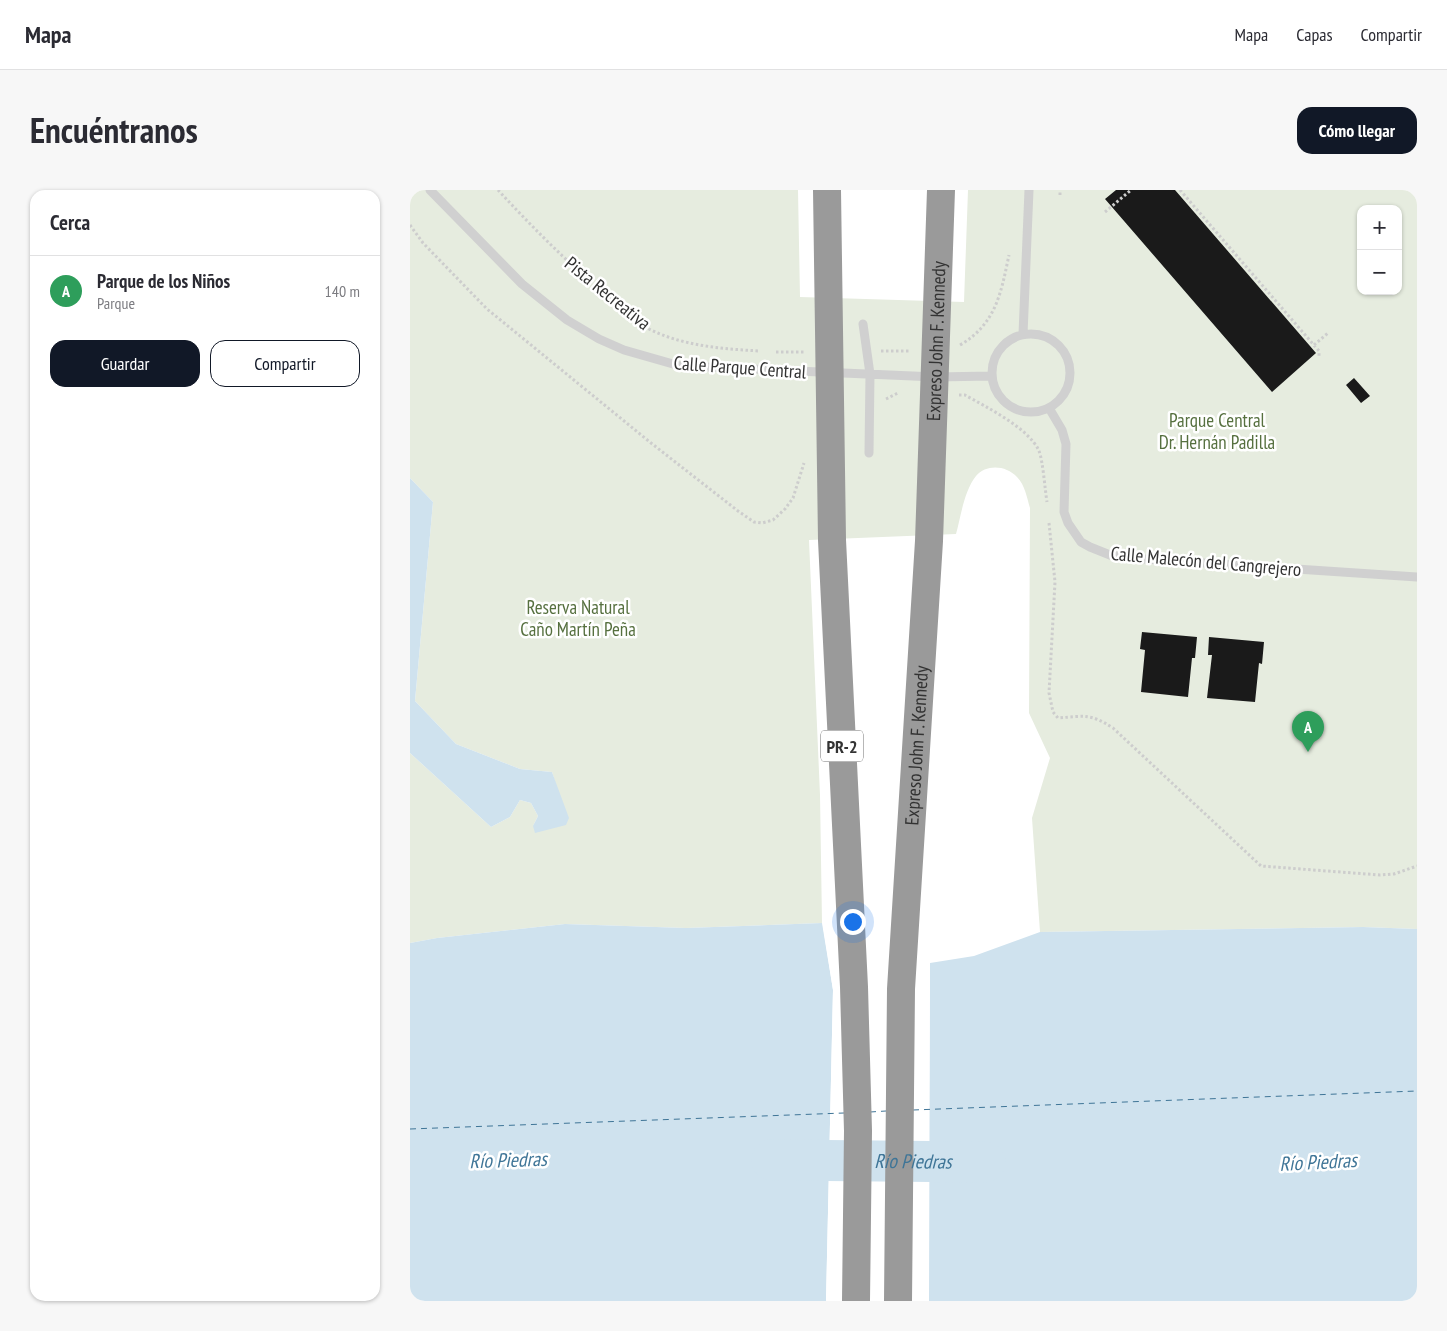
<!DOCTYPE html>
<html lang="es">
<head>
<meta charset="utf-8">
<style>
  body { margin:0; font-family:"PT Sans Narrow",sans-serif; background:#f7f7f7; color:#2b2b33 }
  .controls { position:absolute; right:15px; top:15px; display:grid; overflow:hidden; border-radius:10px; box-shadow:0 1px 4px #0004 }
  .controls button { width:45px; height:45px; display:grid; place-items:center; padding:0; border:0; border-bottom:1px solid #e1e1e2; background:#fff; color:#2b2b33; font:25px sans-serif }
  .you { position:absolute; left:442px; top:731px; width:18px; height:18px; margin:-12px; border:4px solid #fff; border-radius:50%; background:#1a73e8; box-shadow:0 0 0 8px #1a73e833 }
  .badge { display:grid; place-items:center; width:32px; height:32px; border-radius:50%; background:#111827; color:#fff; font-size:16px; font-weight:700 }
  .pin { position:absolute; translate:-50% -41px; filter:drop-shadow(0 1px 2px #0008) }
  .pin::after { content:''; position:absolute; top:26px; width:18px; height:15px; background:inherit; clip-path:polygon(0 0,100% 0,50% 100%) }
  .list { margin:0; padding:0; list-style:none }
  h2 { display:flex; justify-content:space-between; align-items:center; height:65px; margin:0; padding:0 20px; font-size:21px }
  h2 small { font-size:16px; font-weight:400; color:#7c7c81 }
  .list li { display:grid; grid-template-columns:32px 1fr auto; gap:15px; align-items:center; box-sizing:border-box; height:70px; padding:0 20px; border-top:1px solid #e1e1e2 }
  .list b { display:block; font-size:19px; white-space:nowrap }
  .list p { margin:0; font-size:16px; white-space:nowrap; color:#7c7c81 }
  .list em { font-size:16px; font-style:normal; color:#7c7c81 }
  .actions { display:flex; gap:10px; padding:15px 20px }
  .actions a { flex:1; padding:11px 0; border:1px solid #111827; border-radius:15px; text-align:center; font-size:18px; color:#111827 }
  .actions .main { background:#111827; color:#fff }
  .map { position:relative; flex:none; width:1007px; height:1111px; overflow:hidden; border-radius:15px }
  header { display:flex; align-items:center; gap:30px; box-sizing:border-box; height:70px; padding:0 25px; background:#fff; border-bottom:1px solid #e1e1e2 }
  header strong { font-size:24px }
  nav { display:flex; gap:28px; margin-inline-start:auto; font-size:18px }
  .intro { display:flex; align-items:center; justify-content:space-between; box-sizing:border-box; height:120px; padding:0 30px }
  h1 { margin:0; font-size:35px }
  .button { padding:12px 22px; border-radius:15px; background:#111827; color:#fff; font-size:18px; font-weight:700 }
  main { display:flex; gap:30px; padding:0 30px }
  aside { flex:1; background:#fff; border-radius:15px; box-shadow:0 1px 4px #0004 }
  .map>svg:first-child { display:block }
</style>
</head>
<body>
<header>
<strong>Mapa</strong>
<nav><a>Mapa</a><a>Capas</a><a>Compartir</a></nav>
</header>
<div class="intro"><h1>Encuéntranos</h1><a class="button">Cómo llegar</a></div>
<main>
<aside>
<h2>Cerca<small></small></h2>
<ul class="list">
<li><span class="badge" style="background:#2e9e5b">A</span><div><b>Parque de los Niños</b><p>Parque</p></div><em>140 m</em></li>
</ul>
<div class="actions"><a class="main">Guardar</a><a>Compartir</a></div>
</aside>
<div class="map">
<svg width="1007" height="1111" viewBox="0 0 1007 1111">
  <rect width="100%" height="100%" fill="#fff"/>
  <path fill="#e6ecdf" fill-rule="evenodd" d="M0,0H388L390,107L554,112L558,0H1007V739L953,737L630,742L622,628L640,568L619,523L620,318C617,308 615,295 607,287C596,275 576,274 566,286C554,301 551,326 546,344L399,350L410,605L412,733L276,738L155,734L27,748L0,753V563L81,637L100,627L110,610L121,613L128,626L123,636L147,598L142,582L110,579L46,554L5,511L23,312L0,288ZM951,19H988V101H951Z"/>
  <path fill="#cfe2ee" d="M0,288L23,312L5,511L46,554L110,579L142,582L159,628L156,635L125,643L123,636L128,626L121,613L110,610L100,627L81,637L0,563Z
    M412,733L423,800L416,1111H0V753L27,748L155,734L276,738Z
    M953,737L1007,739V1111H519L520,773L564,766L630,742Z"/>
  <path fill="#fff" d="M412,730L415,732L425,800L418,1111H416L423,800Z
    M520,770L518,1111H516L517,773Z"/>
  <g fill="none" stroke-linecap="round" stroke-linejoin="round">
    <path stroke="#cfe2ee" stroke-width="41" id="s1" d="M362,970L575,972"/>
    <path stroke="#3f7597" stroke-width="1" stroke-dasharray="6 5" stroke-linecap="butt" d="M503,920L1007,901
      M460,922L476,921
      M0,939L434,923"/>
  </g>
  <path fill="#1a1a1a" d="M706,0H765L906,163L862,202L695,9Z
    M944,188L960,206L951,213L936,195Z
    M732,442L787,447L785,468H782L778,507L731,502L735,460L730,459Z
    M799,447L854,452L852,474L849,473L845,512L797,508L802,465H798Z"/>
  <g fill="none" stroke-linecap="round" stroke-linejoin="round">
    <path stroke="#cdcdcd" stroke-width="3" stroke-dasharray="2.5 2.5" stroke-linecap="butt" d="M88,0C122,37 158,73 197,106C210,117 224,131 239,139C273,156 313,159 350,161
      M770,0L909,161V167
      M650,5V0
      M695,22L721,0
      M0,35L13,53L77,119L241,253L328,321L344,332L352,333L363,330L375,319L383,308L394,273
      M550,155C586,134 591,103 599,65
      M904,155L918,143
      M471,161H500
      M366,162H395
      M549,205H555C576,217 619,238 629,261C633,271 635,300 637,312
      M476,209L488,203
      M639,333L645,392L639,503L643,522L648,528C674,526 680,523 703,538L851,676L970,685L984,684L1007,676"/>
    <path stroke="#d0d0d0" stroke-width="9" d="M20,0L112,94L157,130L189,149L214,160L270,176L526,187L581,186
      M453,134L460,184L459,263
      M582 183a39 39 0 1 1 78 0a39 39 0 1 1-78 0Z
      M613,144L619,0
      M639,218L652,240L656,254L654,322L658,333L671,352L680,357L700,365L718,368L1007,387"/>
    <g stroke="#9a9a9a" stroke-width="28">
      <path d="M417,0L422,350L444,797L448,941L446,1111"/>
      <path id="s2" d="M488,1111L491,799L519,351L531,0"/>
    </g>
  </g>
  <g text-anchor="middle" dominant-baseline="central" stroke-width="5" stroke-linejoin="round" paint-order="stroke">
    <rect fill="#fff" stroke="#707070" stroke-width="1" x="411" y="540.5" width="42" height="31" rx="4"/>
    <g font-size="18" font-weight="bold" fill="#333">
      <text x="432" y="556">PR-2</text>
    </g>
    <g font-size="19" fill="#333" stroke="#fff">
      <text transform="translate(198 103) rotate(39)">Pista Recreativa</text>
      <text stroke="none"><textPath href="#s2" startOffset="961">Expreso John F. Kennedy</textPath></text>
      <text transform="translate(330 177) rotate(4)">Calle Parque Central</text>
      <text transform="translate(796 371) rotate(5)">Calle Malecón del Cangrejero</text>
      <text stroke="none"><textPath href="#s2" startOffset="556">Expreso John F. Kennedy</textPath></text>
    </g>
    <g font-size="19" fill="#56703f" stroke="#fff">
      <text x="807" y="230">Parque Central<tspan x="807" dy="22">Dr. Hernán Padilla</tspan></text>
      <text x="168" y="417">Reserva Natural<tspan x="168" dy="22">Caño Martín Peña</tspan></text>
    </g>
    <g font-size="20" font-style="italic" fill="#3f7597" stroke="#fff">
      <text transform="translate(98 970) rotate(-2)">Río Piedras</text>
      <text stroke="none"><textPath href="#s1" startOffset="141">Río Piedras</textPath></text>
      <text transform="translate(908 972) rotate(-3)">Río Piedras</text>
    </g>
  </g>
</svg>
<div class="controls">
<button>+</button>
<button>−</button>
</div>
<div class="you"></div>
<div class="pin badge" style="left:898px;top:562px;background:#2e9e5b">A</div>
</div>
</main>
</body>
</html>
